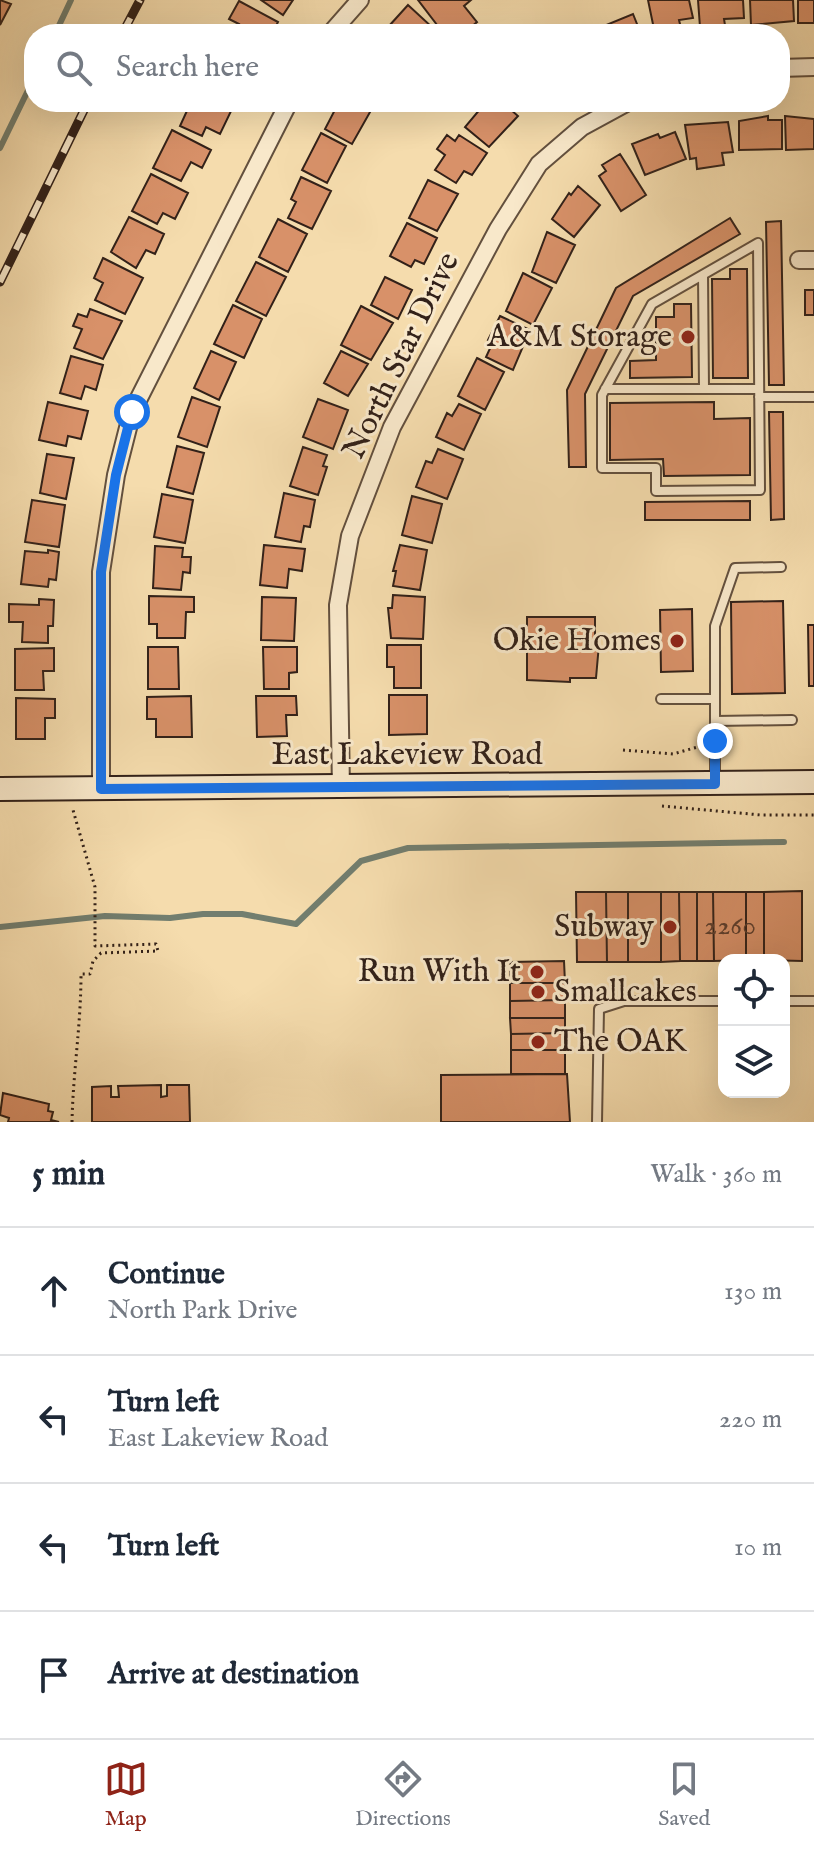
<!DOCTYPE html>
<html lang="en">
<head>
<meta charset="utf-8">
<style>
  body { margin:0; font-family:"IM FELL English",serif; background:#f2f2f3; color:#1f2937 }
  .controls { position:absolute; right:24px; bottom:24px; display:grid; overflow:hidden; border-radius:16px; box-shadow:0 8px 32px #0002 }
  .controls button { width:72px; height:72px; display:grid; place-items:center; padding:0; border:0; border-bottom:2px solid #e0e1e3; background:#fff; color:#1f2937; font:40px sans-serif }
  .stop { position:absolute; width:24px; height:24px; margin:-18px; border:6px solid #1a73e8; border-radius:50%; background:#fff }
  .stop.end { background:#1a73e8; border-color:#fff; box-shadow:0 2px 8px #0008 }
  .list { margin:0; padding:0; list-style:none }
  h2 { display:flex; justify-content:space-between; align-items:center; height:104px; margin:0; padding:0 32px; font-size:34px }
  h2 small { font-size:26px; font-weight:400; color:#747a83 }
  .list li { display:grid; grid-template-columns:52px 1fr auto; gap:24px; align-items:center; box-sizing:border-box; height:128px; padding:0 32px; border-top:2px solid #e0e1e3 }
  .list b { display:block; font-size:30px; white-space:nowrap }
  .list p { margin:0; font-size:26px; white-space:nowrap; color:#747a83 }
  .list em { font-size:26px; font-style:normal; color:#747a83 }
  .icon { flex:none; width:44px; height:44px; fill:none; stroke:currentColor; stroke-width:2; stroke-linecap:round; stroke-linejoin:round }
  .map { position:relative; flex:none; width:814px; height:1122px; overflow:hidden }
  .search { position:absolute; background:#fff; box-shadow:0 8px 32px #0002; left:24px; right:24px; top:24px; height:88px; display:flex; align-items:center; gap:20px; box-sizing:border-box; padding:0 28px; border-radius:32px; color:#747a83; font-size:30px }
  .sheet { height:616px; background:#fff }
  nav { display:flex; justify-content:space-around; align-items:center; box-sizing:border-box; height:112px; border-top:2px solid #e0e1e3; background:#fff; font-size:22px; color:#747a83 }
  nav a { display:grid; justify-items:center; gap:4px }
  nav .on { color:#8f2418 }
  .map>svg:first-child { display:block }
</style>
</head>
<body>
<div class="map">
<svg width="814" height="1122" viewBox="0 0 814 1122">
  <rect width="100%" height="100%" fill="#f5dcad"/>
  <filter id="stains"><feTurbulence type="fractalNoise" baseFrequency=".0025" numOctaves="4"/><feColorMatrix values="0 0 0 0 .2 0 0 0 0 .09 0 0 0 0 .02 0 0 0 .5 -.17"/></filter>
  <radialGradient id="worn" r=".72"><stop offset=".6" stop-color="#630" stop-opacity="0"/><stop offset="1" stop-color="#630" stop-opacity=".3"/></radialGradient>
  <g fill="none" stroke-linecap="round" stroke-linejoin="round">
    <path stroke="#727e6f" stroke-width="6" d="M55,34L71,0
      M0,148L34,78
      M0,927L105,916L170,918L203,914H242L296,924L361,861L408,848L784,842"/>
  </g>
  <path fill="#d89169" stroke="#322119" stroke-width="2" d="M0,0L11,4L0,25Z
    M261,0H293L283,15Z
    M418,0H471L464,6L477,22L463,34H444Z
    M648,0H689L693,18L679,20L682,32L655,34Z
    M698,0H743L744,18L724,19L725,25L700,27Z
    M750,0H793L794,21L751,25Z
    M798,0H814V23H798Z
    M239,1L278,22L272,34H234L239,24L229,19Z
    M408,5L433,28L428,34H390L394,30L389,26Z
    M633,14L641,34H596L594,30Z
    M191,102H223L233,107L220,134L206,127L202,136L180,126Z
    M339,102H367L374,105L352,144L325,129Z
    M486,102H502L518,116L489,147L465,127Z
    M768,116V120H782V149L739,150V121Z
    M785,116L814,119V149L786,150Z
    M728,122L733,152L722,153L724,165L697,169L696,158L690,159L685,125Z
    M172,130L211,150L202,168L191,162L181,181L153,168Z
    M675,132L686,159L645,175L632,144L658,134L660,138Z
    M321,133L346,146L327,183L302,170Z
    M447,135L455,141L459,135L487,153L472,175L464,171L456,183L435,170L445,155L437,149Z
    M620,154L646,195L621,211L599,176L606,171L602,165Z
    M151,174L188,193L175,219L163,213L157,224L132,211Z
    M301,177L331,191L312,229L288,218L296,202L291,199Z
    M428,180L458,194L437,231L409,218Z
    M578,186L600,205L574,237L552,219L569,193L571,195Z
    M129,217L164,234L155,254L146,250L136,268L111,252Z
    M730,218L740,234L633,296L585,394L586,467H569L567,390L616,288Z
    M278,219L307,234L288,272L259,257Z
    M781,221L784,385H769L766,222Z
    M407,223L437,238L424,264L415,260L411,267L390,256Z
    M547,232L575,245L556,283L532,272Z
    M103,258L143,278L125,314L95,300L103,283L94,278Z
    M256,262L286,277L266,316L236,301Z
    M730,269H747L748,378H713L712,279H730Z
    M523,273L552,288L533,325L506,311Z
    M385,277L412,290L398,319L371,305Z
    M805,290H814V315H805Z
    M674,304H691L692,377L630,378V361L656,360V317H674Z
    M233,305L262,319L244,358L214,344Z
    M361,306L393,323L371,360L341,345Z
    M90,309L122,321L103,359L74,348L82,329L73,326L78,314L87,317Z
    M500,316L530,330L513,370L486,357L493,342L488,340Z
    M211,351L236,362L219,400L194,388Z
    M341,351L368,364L348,396L324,383Z
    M71,356L103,365L96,390L85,386L81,399L60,393Z
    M477,358L504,372L485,410L458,396Z
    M192,397L220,407L207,447L178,437Z
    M318,399L348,410L333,449L303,437Z
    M48,402L88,411L81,439L68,436L66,446L39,440Z
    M714,402V419L750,418V475L664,476L663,459L610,460V403Z
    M459,404L481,414L464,450L436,437L447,413L452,416Z
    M769,412H783L784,519L771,520Z
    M177,446L204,453L193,494L167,487Z
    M303,447L327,455L323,466L327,467L318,495L290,486Z
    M438,449L463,459L447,499L416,487L426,461L432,463Z
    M47,454L74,458L66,499L40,493Z
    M284,493L315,500L310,527L304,526L301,542L275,537Z
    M162,494L193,500L185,543L154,537Z
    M412,496L442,504L432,543L402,535Z
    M32,500L65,505L59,547L25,542Z
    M750,501V520H645V502Z
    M264,545L305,549L302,571L289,569L287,588L260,585Z
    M400,545L427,550L420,590L393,586L396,571H393Z
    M155,546L183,548L182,557H191L190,573L183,572L181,590L153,588Z
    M48,550L59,552L56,580L49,579L48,587L21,584L25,551L48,553Z
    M393,595L425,597L423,639L391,638L388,608H392Z
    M149,596L194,597V612H186L185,638H157V624H149Z
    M262,597L296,598L294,641L261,640Z
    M39,599L54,600L53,626H48V643L22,642L23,622H9V604L39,605Z
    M783,601L785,693L732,694L731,602Z
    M692,609L693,671L661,672L660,610Z
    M527,617H595V644H599L596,678H570V682L527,680Z
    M808,625H814V686H809Z
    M387,645H421V688H394V667H387Z
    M148,647H178L179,689H148Z
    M263,647H297V672L289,673V689H264Z
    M54,648V671H43L44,690H15V649Z
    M389,695H427V734L389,735Z
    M191,696L192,737H156V719H147V697Z
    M256,696H296L297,715H286L287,736L257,737Z
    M16,698L55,699V718H45V739H16Z
    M802,891V961L764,960V892Z
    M576,892H606L607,962H577Z
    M606,892H628V962H607Z
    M628,892H661V962H628Z
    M661,892H679L680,961L661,962Z
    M679,892H697V961H680Z
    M697,892H713L714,961H697Z
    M713,892H746V960L714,961Z
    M746,892H764V960H746Z
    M564,961L565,983H510V962Z
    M510,983H565V1000L510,1001Z
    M565,1000V1018H510V1001Z
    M510,1018H565V1033L511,1034Z
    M565,1033V1050H511V1034Z
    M511,1050H565V1074H511Z
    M567,1074L570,1122H441V1075Z
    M161,1085V1097L167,1096V1085H189L190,1122H92V1087L111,1086V1097H119L118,1086Z
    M3,1093L49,1104L48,1111L53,1112L51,1120L59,1122H8L9,1118L0,1115Z"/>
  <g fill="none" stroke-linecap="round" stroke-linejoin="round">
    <defs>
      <path id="lane" d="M758,243L760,490L656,491V468H602V395L652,304Z
        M703,275L704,389
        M605,389H759
        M759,397H814
        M661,699H714
        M715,721L792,720
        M715,781V626L735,568L781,567
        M784,1001H814
        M597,1122L599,1009L624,1001H724"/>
      <path id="street" d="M330,34L360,0
        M780,68L814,67
        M799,260H814
        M101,789V572L116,475L132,412L289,102
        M341,789L338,605L350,536L392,427L498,229L539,164L582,127L628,102"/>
      <path id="secondary" d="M0,789L814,782"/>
    </defs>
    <use href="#lane" stroke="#63503e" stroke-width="12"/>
    <use href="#street" stroke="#63503e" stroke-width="20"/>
    <use href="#secondary" stroke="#322119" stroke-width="26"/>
    <path stroke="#322119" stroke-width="3" stroke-dasharray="2 4" stroke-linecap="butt" d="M623,750L673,754L701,746
      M662,806L761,815H814
      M72,1122C73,1072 81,1025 81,974H90L93,961L101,953L158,951L156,944L95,946V887L73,810"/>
    <use href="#lane" stroke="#f8e8ca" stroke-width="8"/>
    <use href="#street" stroke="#f8e8ca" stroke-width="16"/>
    <use href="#secondary" stroke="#f8e8ca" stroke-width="22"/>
    <defs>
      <path id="rail" d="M122,34L140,0
        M0,282L88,102"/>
    </defs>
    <use href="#rail" stroke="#322119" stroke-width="9"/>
    <use href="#rail" stroke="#f8e8ca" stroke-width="6" stroke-dasharray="18" stroke-linecap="butt"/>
  </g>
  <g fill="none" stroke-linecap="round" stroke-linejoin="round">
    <path stroke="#1a73e8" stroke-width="10" d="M132,412L116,475L101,572V789L715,784V741"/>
  </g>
  <g fill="#8f2418" stroke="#f8e8ca" stroke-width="3">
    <circle cx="688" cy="337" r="8"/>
    <circle cx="677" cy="641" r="8"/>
    <circle cx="670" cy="927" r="8"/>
    <circle cx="537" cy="972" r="8"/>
    <circle cx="538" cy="992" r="8"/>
    <circle cx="538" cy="1042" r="8"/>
  </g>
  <g text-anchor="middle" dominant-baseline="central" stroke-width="6" stroke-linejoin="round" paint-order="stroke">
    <g font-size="28" fill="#5c3d2d">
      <text x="730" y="926">2260</text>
    </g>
    <g font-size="32" fill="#322119" stroke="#f8e8ca" text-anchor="end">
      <text x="672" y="337">A&amp;M Storage</text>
      <text x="661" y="641">Okie Homes</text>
      <text x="654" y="927">Subway</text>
      <text x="521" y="972">Run With It</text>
      <text x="554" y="992" text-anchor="start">Smallcakes</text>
      <text x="554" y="1042" text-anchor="start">The OAK</text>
    </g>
    <g font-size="32" fill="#322119" stroke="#f8e8ca">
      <text transform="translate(402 356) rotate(-64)">North Star Drive</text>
      <text x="407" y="755">East Lakeview Road</text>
    </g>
  </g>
  <rect width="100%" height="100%" filter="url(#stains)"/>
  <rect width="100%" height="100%" fill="url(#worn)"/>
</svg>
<div class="controls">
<button><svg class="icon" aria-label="locate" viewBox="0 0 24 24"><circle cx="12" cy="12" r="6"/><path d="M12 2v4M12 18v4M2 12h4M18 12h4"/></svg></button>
<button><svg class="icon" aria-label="layers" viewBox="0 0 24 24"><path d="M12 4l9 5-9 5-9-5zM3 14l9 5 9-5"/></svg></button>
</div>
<div class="stop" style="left:132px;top:412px"></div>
<div class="stop end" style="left:715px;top:741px"></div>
<div class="search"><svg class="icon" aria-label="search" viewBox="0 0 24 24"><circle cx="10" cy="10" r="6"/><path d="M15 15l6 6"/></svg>Search here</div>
</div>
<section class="sheet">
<h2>5 min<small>Walk · 360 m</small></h2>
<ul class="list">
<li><svg class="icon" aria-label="ahead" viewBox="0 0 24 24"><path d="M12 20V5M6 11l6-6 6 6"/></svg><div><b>Continue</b><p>North Park Drive</p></div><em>130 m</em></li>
<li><svg class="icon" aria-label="left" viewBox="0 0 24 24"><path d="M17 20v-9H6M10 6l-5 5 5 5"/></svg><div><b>Turn left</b><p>East Lakeview Road</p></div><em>220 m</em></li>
<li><svg class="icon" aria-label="left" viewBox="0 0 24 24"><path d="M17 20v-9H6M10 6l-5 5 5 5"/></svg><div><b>Turn left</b></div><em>10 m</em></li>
<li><svg class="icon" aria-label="arrive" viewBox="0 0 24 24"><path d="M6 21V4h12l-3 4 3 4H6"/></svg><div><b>Arrive at destination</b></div></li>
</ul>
</section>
<nav>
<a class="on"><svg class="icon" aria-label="map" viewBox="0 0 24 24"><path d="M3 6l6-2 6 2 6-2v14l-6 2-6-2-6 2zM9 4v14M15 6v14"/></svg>Map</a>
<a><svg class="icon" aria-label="directions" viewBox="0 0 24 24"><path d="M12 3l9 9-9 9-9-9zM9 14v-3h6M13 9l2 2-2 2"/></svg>Directions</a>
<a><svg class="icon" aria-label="saved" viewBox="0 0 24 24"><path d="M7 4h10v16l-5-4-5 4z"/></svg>Saved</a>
</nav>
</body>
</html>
